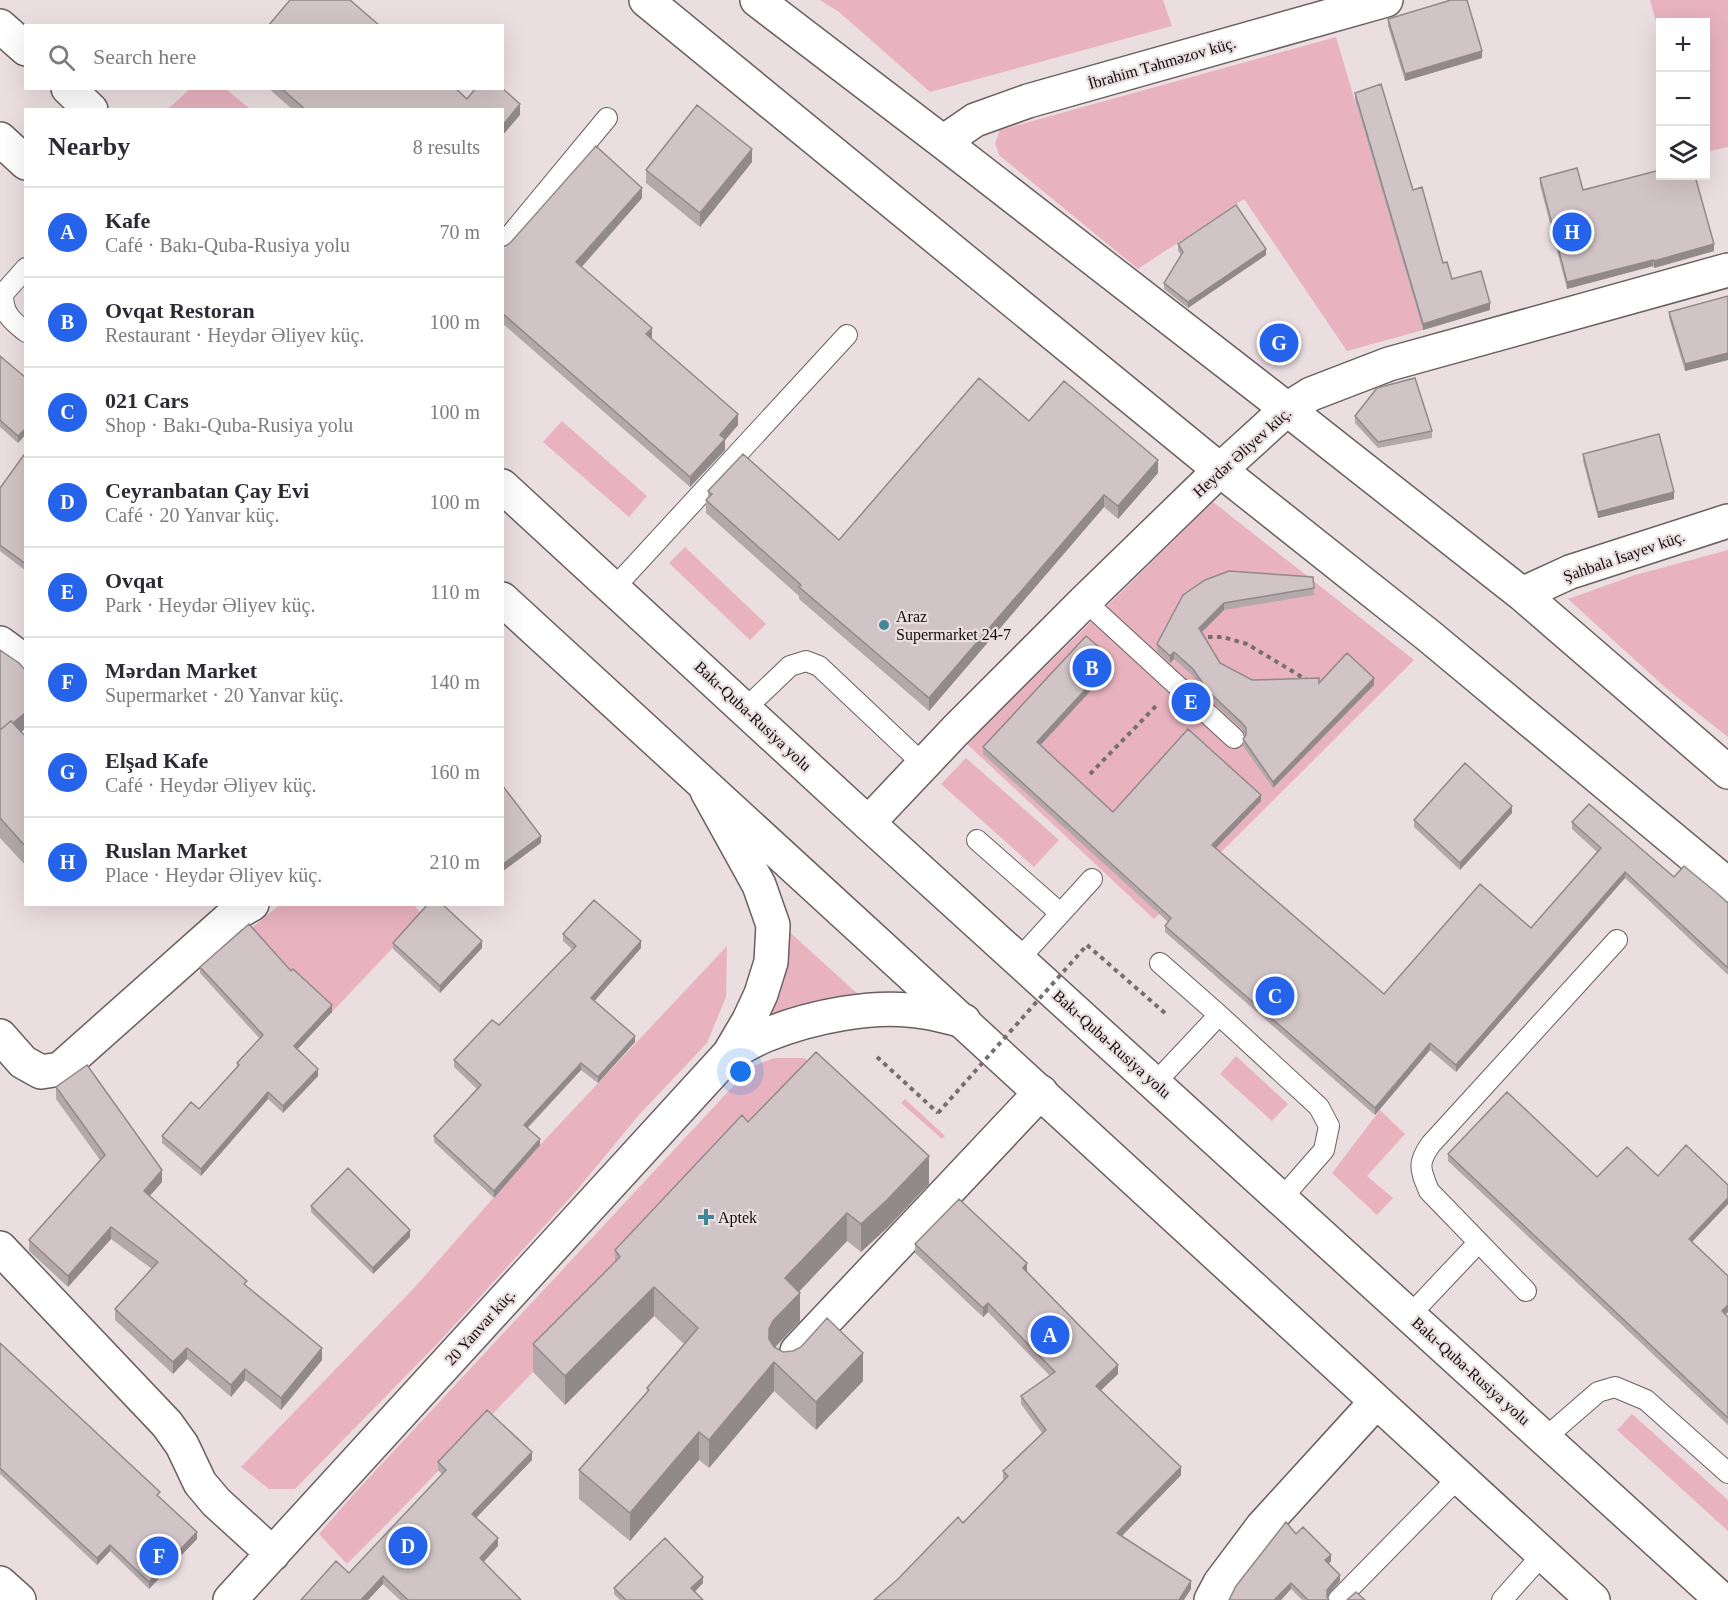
<!DOCTYPE html>
<html lang="en">
<head>
<meta charset="utf-8">
<style>
  body { margin:0; font-family:"Times New Roman",serif; background:#f2f2f3; color:#2b2b33 }
  .controls { position:absolute; right:18px; top:18px; display:grid; overflow:hidden; border-radius:0px; box-shadow:0 6px 24px #0002 }
  .controls button { width:54px; height:54px; display:grid; place-items:center; padding:0; border:0; border-bottom:2px solid #e1e1e2; background:#fff; color:#2b2b33; font:30px sans-serif }
  .you { position:absolute; left:741px; top:1072px; width:21px; height:21px; margin:-15px; border:4px solid #fff; border-radius:50%; background:#1a73e8; box-shadow:0 0 0 9px #1a73e833 }
  .badge { display:grid; place-items:center; width:39px; height:39px; border-radius:50%; background:#2563eb; color:#fff; font-size:20px; font-weight:700 }
  .pin { position:absolute; translate:-50% -50%; border:3px solid #fff; box-shadow:0 2px 6px #0006 }
  .list { margin:0; padding:0; list-style:none }
  h2 { display:flex; justify-content:space-between; align-items:center; height:78px; margin:0; padding:0 24px; font-size:26px }
  h2 small { font-size:20px; font-weight:400; color:#7c7c81 }
  .list li { display:grid; grid-template-columns:39px 1fr auto; gap:18px; align-items:center; box-sizing:border-box; height:90px; padding:0 24px; border-top:2px solid #e1e1e2 }
  .list b { display:block; font-size:22px; white-space:nowrap }
  .list p { margin:0; font-size:20px; white-space:nowrap; color:#7c7c81 }
  .list em { font-size:20px; font-style:normal; color:#7c7c81 }
  .icon { flex:none; width:33px; height:33px; fill:none; stroke:currentColor; stroke-width:2; stroke-linecap:round; stroke-linejoin:round }
  .map { position:relative; flex:none; width:1728px; height:1600px; overflow:hidden }
  .search { position:absolute; background:#fff; box-shadow:0 6px 24px #0002; left:24px; top:24px; width:480px; height:66px; display:flex; align-items:center; gap:15px; box-sizing:border-box; padding:0 21px; border-radius:0px; color:#7c7c81; font-size:22px }
  .panel { position:absolute; background:#fff; box-shadow:0 6px 24px #0002; left:24px; top:108px; width:480px; height:798px; border-radius:0px }
  .map>svg:first-child { display:block }
</style>
</head>
<body>
<div class="map">
<svg width="1728" height="1600" viewBox="0 0 1728 1600">
  <rect width="100%" height="100%" fill="#ebdee1"/>
  <path fill="#e8b3bf" d="M820,0H1163L1172,26L930,92L839,12Z
    M1650,0H1728V147L1706,152V22H1660V36Z
    M1336,37L1423,330L1347,351L1244,199L1138,269L999,155L995,143L1000,130Z
    M191,88L226,89L250,109H168Z
    M562,421L647,496L629,517L543,442Z
    M1213,502L1414,660L1154,919L967,744Z
    M685,547L766,624L750,640L669,563Z
    M1728,550V737L1667,689L1568,599L1635,575Z
    M966,758L1059,840L1034,867L941,784Z
    M282,905H414L423,916L332,1012L293,976L249,930L277,907Z
    M784,927L860,996L772,1017Z
    M727,946L726,997L707,1043L638,1116L577,1190L439,1342L295,1489H269L241,1467L415,1287L540,1145Z
    M1236,1056L1288,1104L1272,1121L1220,1074Z
    M774,1058H805L818,1074C724,1174 629,1274 533,1372C471,1436 410,1502 347,1564L319,1534L352,1496L751,1067Z
    M905,1099L945,1136L942,1139L901,1103Z
    M1380,1110L1405,1134L1367,1176L1393,1198L1377,1215L1332,1173Z
    M1632,1414L1728,1500V1531L1617,1430Z"/>
  <g fill="none" stroke-linecap="round" stroke-linejoin="round">
    <defs>
      <path id="lane" d="M502,245L607,118
        M26,268L3,294C3,314 11,320 26,332
        M614,588L847,335
        M1085,601L1234,738
        M745,709L790,666L806,661L819,666L923,764
        M977,840L1060,913
        M1019,959L1092,879
        M1160,963L1219,1015
        M1155,1083L1219,1015L1319,1107L1329,1126L1324,1150L1282,1198
        M1526,1291L1429,1191C1420,1169 1417,1163 1431,1144L1617,940
        M1410,1315L1478,1243
        M1545,1438L1598,1392L1615,1387L1646,1400L1728,1473
        M1338,1600L1459,1477
        M1502,1600L1543,1554"/>
      <path id="street" d="M646,0L1220,470L1429,636L1728,885
        M757,0L943,142L1287,409L1522,594L1728,772
        M943,142L975,120L1028,101L1386,0
        M1522,594L1570,572L1728,521
        M0,643L26,662
        M0,1036L23,1062L41,1072L60,1069L232,916L252,904
        M729,1054C741,1048 753,1040 766,1035C810,1017 876,1003 924,1012C937,1014 951,1018 964,1021
        M0,1248L167,1424L182,1445L200,1483L216,1502L273,1554
        M797,1351L1041,1092
        M0,1583L19,1600
        M230,1600L729,1054L749,1020L761,994L771,962L773,925L759,885L707,791
        M1211,1600L1220,1583L1262,1527L1376,1402"/>
      <path id="secondary" d="M868,823L955,731L1085,601L1220,470L1287,409L1311,394L1389,364L1728,270"/>
      <path id="highway" d="M0,26L26,49
        M68,88L91,110
        M0,139L26,163
        M502,486L868,823L1722,1600
        M502,599L1593,1600"/>
    </defs>
    <use href="#lane" stroke="#6a5f61" stroke-width="22"/>
    <use href="#street" stroke="#6a5f61" stroke-width="36"/>
    <use href="#secondary" stroke="#6a5f61" stroke-width="36"/>
    <use href="#highway" stroke="#6a5f61" stroke-width="36"/>
    <path stroke="#766e70" stroke-width="4" stroke-dasharray="4.5 4.5" stroke-linecap="butt" d="M1199,637H1223L1247,644L1307,680
      M1090,774L1157,705
      M1087,945L1166,1014
      M877,1057L938,1113"/>
    <use href="#lane" stroke="#fff" stroke-width="20"/>
    <use href="#street" stroke="#fff" stroke-width="33"/>
    <use href="#secondary" stroke="#fff" stroke-width="33"/>
    <use href="#highway" stroke="#fff" stroke-width="33"/>
    <path stroke="#766e70" stroke-width="4" stroke-dasharray="4.5 4.5" stroke-linecap="butt" d="M938,1113L1087,945"/>
  </g>
  <path fill="#b4a9aa" d="M1388,19L1482,58L1405,81L1388,26Z
    M268,88H455L467,99L520,115L502,110H293Z
    M1355,93L1413,190L1443,263L1452,279L1490,310L1423,330L1355,100Z
    M752,162L700,227L646,183V170Z
    M1540,178L1583,190L1714,251L1654,268L1653,266L1567,289L1540,185Z
    M642,198L582,267L652,339L738,425L725,440V450L690,487L502,323V246Z
    M1178,244L1266,255L1188,308L1164,289V283L1181,255L1178,251Z
    M1728,296V360L1685,371L1669,318V312Z
    M0,356L26,378V434L18,443L0,427Z
    M1355,416L1432,431V438L1378,448L1355,423Z
    M1029,421L1158,473L1118,519L1104,507L929,711L799,599V596L706,513V500L708,498V491L839,540Z
    M26,452V571L0,551V488Z
    M1583,454L1674,499L1598,518L1583,461Z
    M1313,577L1314,595L1224,610L1201,632L1220,663L1252,680L1374,685L1273,788L1243,746V739L1245,735L1242,729L1209,699L1193,676L1174,659L1170,663L1157,651V644L1183,595Z
    M0,650L21,732L26,737V866L0,838Z
    M1107,673L1040,745L1113,812L1261,801L1216,848L1384,994L1531,928L1597,852L1572,829V822L1674,877L1728,903V975L1625,878L1456,1072L1430,1050L1375,1115L1165,932V926L1168,922L983,754V747Z
    M1512,813L1460,870L1414,827V820Z
    M563,934L641,948L594,1001L635,1042L598,1083L581,1070L528,1128L540,1145L494,1198L434,1142V1136L477,1089L454,1067V1060L499,1025L573,950L563,941Z
    M393,943L482,948L440,993L393,949Z
    M200,967L291,971L332,1012L297,1049L318,1076L283,1113L268,1099L201,1176L162,1143V1136L199,1109L237,1067V1063L260,1039L200,973Z
    M56,1087L162,1182L150,1196L247,1286L322,1360L281,1410L245,1380L231,1397L187,1359L173,1374L115,1320V1309L152,1269L111,1239L68,1287L29,1251V1240L100,1160L56,1099Z
    M748,1122L929,1184L888,1227L861,1252L847,1241L799,1292L800,1321L775,1348L783,1352L863,1381L816,1430L774,1391L709,1468L699,1460L630,1541L579,1499V1470L647,1392V1388L684,1344L654,1316L565,1405L533,1372V1344L615,1262V1250Z
    M1448,1154L1597,1177L1658,1176L1728,1185V1204L1692,1242L1728,1276V1312L1726,1314L1728,1317V1425L1448,1161Z
    M311,1206L410,1237L373,1274L311,1212Z
    M915,1244L1027,1271V1272L1118,1374L1101,1390L1181,1475L1122,1536L1191,1589L963,1523L1004,1480L1003,1479V1471L1042,1433L1021,1404V1396L1050,1376L988,1312L983,1317L915,1253Z
    M0,1343L160,1498L197,1539L149,1589L110,1551L97,1565L0,1474Z
    M532,1460L476,1518L498,1546L483,1562L521,1600H400L383,1584L368,1600H301L349,1573L442,1474L438,1470V1462Z
    M1296,1534L1331,1561L1329,1563L1340,1581L1327,1596L1329,1600H1302L1291,1589L1281,1600H1229Z
    M703,1583L695,1592L703,1600H620L614,1594V1588Z"/>
  <path fill="#92898b" d="M1482,51V58L1405,81V74Z
    M520,104V115L502,136V126Z
    M752,149V162L700,227V213Z
    M642,188V198L576,273V262Z
    M1714,244V251L1654,268V261Z
    M1266,249V255L1188,308V302Z
    M1653,260V266L1567,289V282Z
    M1490,303V310L1423,330V324Z
    M652,328V339L646,334Z
    M1728,353V360L1685,371V364Z
    M738,414V425L725,440V450L690,487V477L720,435Z
    M26,428V434L18,443V436Z
    M1158,460V473L1118,519V506Z
    M1674,492V499L1598,518V512Z
    M1104,495V507L929,711V698Z
    M1224,603V610L1199,635V628Z
    M1174,652V659L1170,663V656Z
    M1107,666V673L1037,749V742Z
    M1374,678V685L1273,788V782Z
    M26,712V728L0,749V734Z
    M1261,795V801L1212,852V845Z
    M1512,806V813L1460,870V863Z
    M541,836V843L502,872V865Z
    M1625,872V878L1456,1072V1065Z
    M482,941V948L440,993V986Z
    M641,941V948L591,1005V998Z
    M332,1005V1012L294,1053V1046Z
    M635,1036V1042L598,1083V1077Z
    M1430,1043V1050L1375,1115V1108Z
    M581,1063V1070L524,1131V1125Z
    M318,1069V1076L283,1113V1106Z
    M268,1092V1099L201,1176V1169Z
    M540,1139V1145L494,1198V1191Z
    M929,1156V1184L888,1227L861,1252V1224Z
    M162,1170V1182L144,1202V1191Z
    M1728,1198V1204L1689,1245V1239Z
    M847,1213V1241L785,1306V1278Z
    M111,1227V1239L68,1287V1276Z
    M410,1230V1237L373,1274V1268Z
    M1027,1263V1271L1023,1276V1268Z
    M654,1287V1316L565,1405V1376Z
    M800,1293V1321L773,1349L769,1357V1329L773,1321Z
    M988,1303V1312L983,1317V1308Z
    M1728,1305V1312L1722,1318V1311Z
    M187,1348V1359L173,1374V1362Z
    M322,1348V1360L281,1410V1398Z
    M863,1353V1381L816,1430V1402Z
    M774,1362V1391L709,1468V1440Z
    M1118,1365V1374L1096,1395V1386Z
    M245,1369V1380L231,1397V1385Z
    M699,1432V1460L630,1541V1513Z
    M532,1452V1460L472,1522V1514Z
    M1181,1467V1475L1117,1541V1533Z
    M197,1532V1539L149,1589V1582Z
    M498,1538V1546L480,1566V1558Z
    M110,1545V1551L97,1565V1558Z
    M1331,1555V1561L1325,1567V1560Z
    M1340,1575V1581L1327,1596V1590Z
    M383,1576V1584L368,1600H361Z
    M703,1577V1583L691,1595V1588Z
    M1191,1581V1589L1184,1600H1179Z
    M1291,1583V1589L1281,1600H1274Z"/>
  <path fill="#d1c4c6" stroke="#92898b" stroke-width="1.5" d="M290,0H350L380,26H268Z
    M1451,0H1467L1482,51L1405,74L1388,19Z
    M1381,84L1413,190L1422,187L1443,263L1447,262L1452,279L1481,271L1490,303L1423,324L1355,93Z
    M281,88H455L467,99L476,88H502L520,104L502,126V110H306Z
    M697,105L752,149L700,213L646,170Z
    M596,146L642,188L576,262L652,328L646,334L738,414L720,435L725,439L690,477L502,313V246H506L511,242Z
    M1577,168L1583,190L1660,170V176H1695L1714,244L1654,261L1653,260L1567,282L1540,178Z
    M1236,205L1266,249L1188,302L1164,283L1183,252L1178,244Z
    M1728,296V353L1685,364L1669,312Z
    M0,356L26,378V428L18,436L0,420Z
    M979,378L1029,421L1064,381L1158,460L1118,506L1104,495L929,698L799,587L801,585L706,500L712,494L708,491L743,454L839,540Z
    M1415,378L1432,431L1378,442L1355,416L1377,388Z
    M1659,434L1674,492L1598,512L1583,454Z
    M26,452V564L0,545V488Z
    M1229,571L1313,577L1314,588L1224,603L1199,628L1220,663L1252,680L1319,678V683L1347,653L1374,678L1273,782L1243,739L1246,735V728L1242,723L1209,692L1193,669L1174,652L1170,656L1157,644L1183,595L1205,580Z
    M1086,636L1107,654V666L1037,742L1113,812L1188,729L1261,795L1212,845L1384,994L1480,884L1531,928L1601,848L1572,822L1589,804L1674,877L1684,866L1718,894L1728,903V968L1625,872L1456,1065L1430,1043L1375,1108L1165,926L1171,918L983,747Z
    M0,650L19,663L26,671V712L13,723L11,721L0,730Z
    M11,721L26,737V847L0,818V730Z
    M1465,763L1512,806L1460,863L1414,820Z
    M502,785L541,836L502,865Z
    M594,900L641,941L591,998L635,1036L598,1077L581,1063L524,1125L540,1139L494,1191L434,1136L481,1085L454,1060L492,1020L499,1025L576,946L563,934Z
    M428,904H442L482,941L440,986L393,943Z
    M249,924L291,971L293,969L332,1005L294,1046L318,1069L283,1106L268,1092L201,1169L162,1136L191,1102L199,1109L239,1065L237,1063L263,1035L200,967Z
    M816,1052L929,1156L888,1199L861,1224L847,1213L785,1278L800,1293L773,1321L769,1329V1339L774,1347L783,1352L793,1351L801,1347L827,1318L863,1353L816,1402L774,1362L709,1440L699,1432L630,1513L579,1470L649,1390L647,1388L698,1328L654,1287L565,1376L533,1344L620,1257L615,1250L742,1115L748,1122Z
    M87,1065L162,1170L144,1191L247,1281L244,1284L322,1348L281,1398L245,1369L231,1385L187,1348L173,1362L115,1309L158,1262L111,1227L68,1276L29,1240L105,1155L56,1087Z
    M1507,1092L1597,1177L1627,1147L1658,1176L1686,1145L1728,1185V1198L1689,1239L1728,1276V1305L1722,1311L1728,1317V1418L1448,1154Z
    M348,1168L410,1230L373,1268L311,1206Z
    M959,1199L1027,1263L1023,1268L1118,1365L1096,1386L1181,1467L1117,1533L1191,1581L1179,1600H874L898,1579L958,1517L963,1523L1008,1476L1003,1471L1046,1430L1021,1396L1055,1372L988,1303L983,1308L915,1244Z
    M0,1343L160,1492L157,1495L197,1532L149,1582L110,1545L97,1558L0,1468Z
    M487,1410L532,1452L472,1514L498,1538L480,1558L521,1600H408L383,1576L361,1600H301L336,1561L349,1573L446,1470L438,1462Z
    M1286,1522L1296,1534L1303,1527L1331,1555L1325,1560L1340,1575L1327,1590V1597L1329,1600H1308L1291,1583L1274,1600H1229L1236,1586Z
    M665,1538L703,1577L691,1588L703,1600H626L614,1588Z
    M1356,1592L1365,1600H1347Z"/>
  <g fill="#438796" stroke="#ebdee1" stroke-width="2">
    <circle cx="884" cy="625" r="6"/>
    <path d="M703 1208h6v6h6v6h-6v6h-6v-6h-6v-6h6z"/>
  </g>
  <g text-anchor="middle" dominant-baseline="central" stroke-width="4.5" stroke-linejoin="round" paint-order="stroke">
    <g font-size="16" fill="#100c0d" stroke="#ebdee1">
      <text transform="translate(1162 63) rotate(-16)">İbrahim Təhməzov küç.</text>
      <text transform="translate(1242 452) rotate(-42)">Heydər Əliyev küç.</text>
      <text transform="translate(1624 556) rotate(-19)">Şahbala İsayev küç.</text>
      <text transform="translate(753 716) rotate(43)">Bakı-Quba-Rusiya yolu</text>
      <text transform="translate(1112 1044) rotate(42)">Bakı-Quba-Rusiya yolu</text>
      <text transform="translate(480 1327) rotate(-48)">20 Yanvar küç.</text>
      <text transform="translate(1471 1371) rotate(42)">Bakı-Quba-Rusiya yolu</text>
    </g>
    <g font-size="16" fill="#100c0d" stroke="#ebdee1" text-anchor="start">
      <text x="896" y="616">Araz<tspan x="896" dy="18">Supermarket 24-7</tspan></text>
      <text x="718" y="1217">Aptek</text>
    </g>
  </g>
</svg>
<div class="controls">
<button>+</button>
<button>−</button>
<button><svg class="icon" aria-label="layers" viewBox="0 0 24 24"><path d="M12 4l9 5-9 5-9-5zM3 14l9 5 9-5"/></svg></button>
</div>
<div class="you"></div>
<div class="pin badge" style="left:1050px;top:1335px">A</div>
<div class="pin badge" style="left:1092px;top:668px">B</div>
<div class="pin badge" style="left:1275px;top:996px">C</div>
<div class="pin badge" style="left:408px;top:1546px">D</div>
<div class="pin badge" style="left:1191px;top:702px">E</div>
<div class="pin badge" style="left:159px;top:1556px">F</div>
<div class="pin badge" style="left:1279px;top:343px">G</div>
<div class="pin badge" style="left:1572px;top:232px">H</div>
<div class="search"><svg class="icon" aria-label="search" viewBox="0 0 24 24"><circle cx="10" cy="10" r="6"/><path d="M15 15l6 6"/></svg>Search here</div>
<section class="panel">
<h2>Nearby<small>8 results</small></h2>
<ul class="list">
<li><span class="badge">A</span><div><b>Kafe</b><p>Café · Bakı-Quba-Rusiya yolu</p></div><em>70 m</em></li>
<li><span class="badge">B</span><div><b>Ovqat Restoran</b><p>Restaurant · Heydər Əliyev küç.</p></div><em>100 m</em></li>
<li><span class="badge">C</span><div><b>021 Cars</b><p>Shop · Bakı-Quba-Rusiya yolu</p></div><em>100 m</em></li>
<li><span class="badge">D</span><div><b>Ceyranbatan Çay Evi</b><p>Café · 20 Yanvar küç.</p></div><em>100 m</em></li>
<li><span class="badge">E</span><div><b>Ovqat</b><p>Park · Heydər Əliyev küç.</p></div><em>110 m</em></li>
<li><span class="badge">F</span><div><b>Mərdan Market</b><p>Supermarket · 20 Yanvar küç.</p></div><em>140 m</em></li>
<li><span class="badge">G</span><div><b>Elşad Kafe</b><p>Café · Heydər Əliyev küç.</p></div><em>160 m</em></li>
<li><span class="badge">H</span><div><b>Ruslan Market</b><p>Place · Heydər Əliyev küç.</p></div><em>210 m</em></li>
</ul>
</section>
</div>
</body>
</html>
